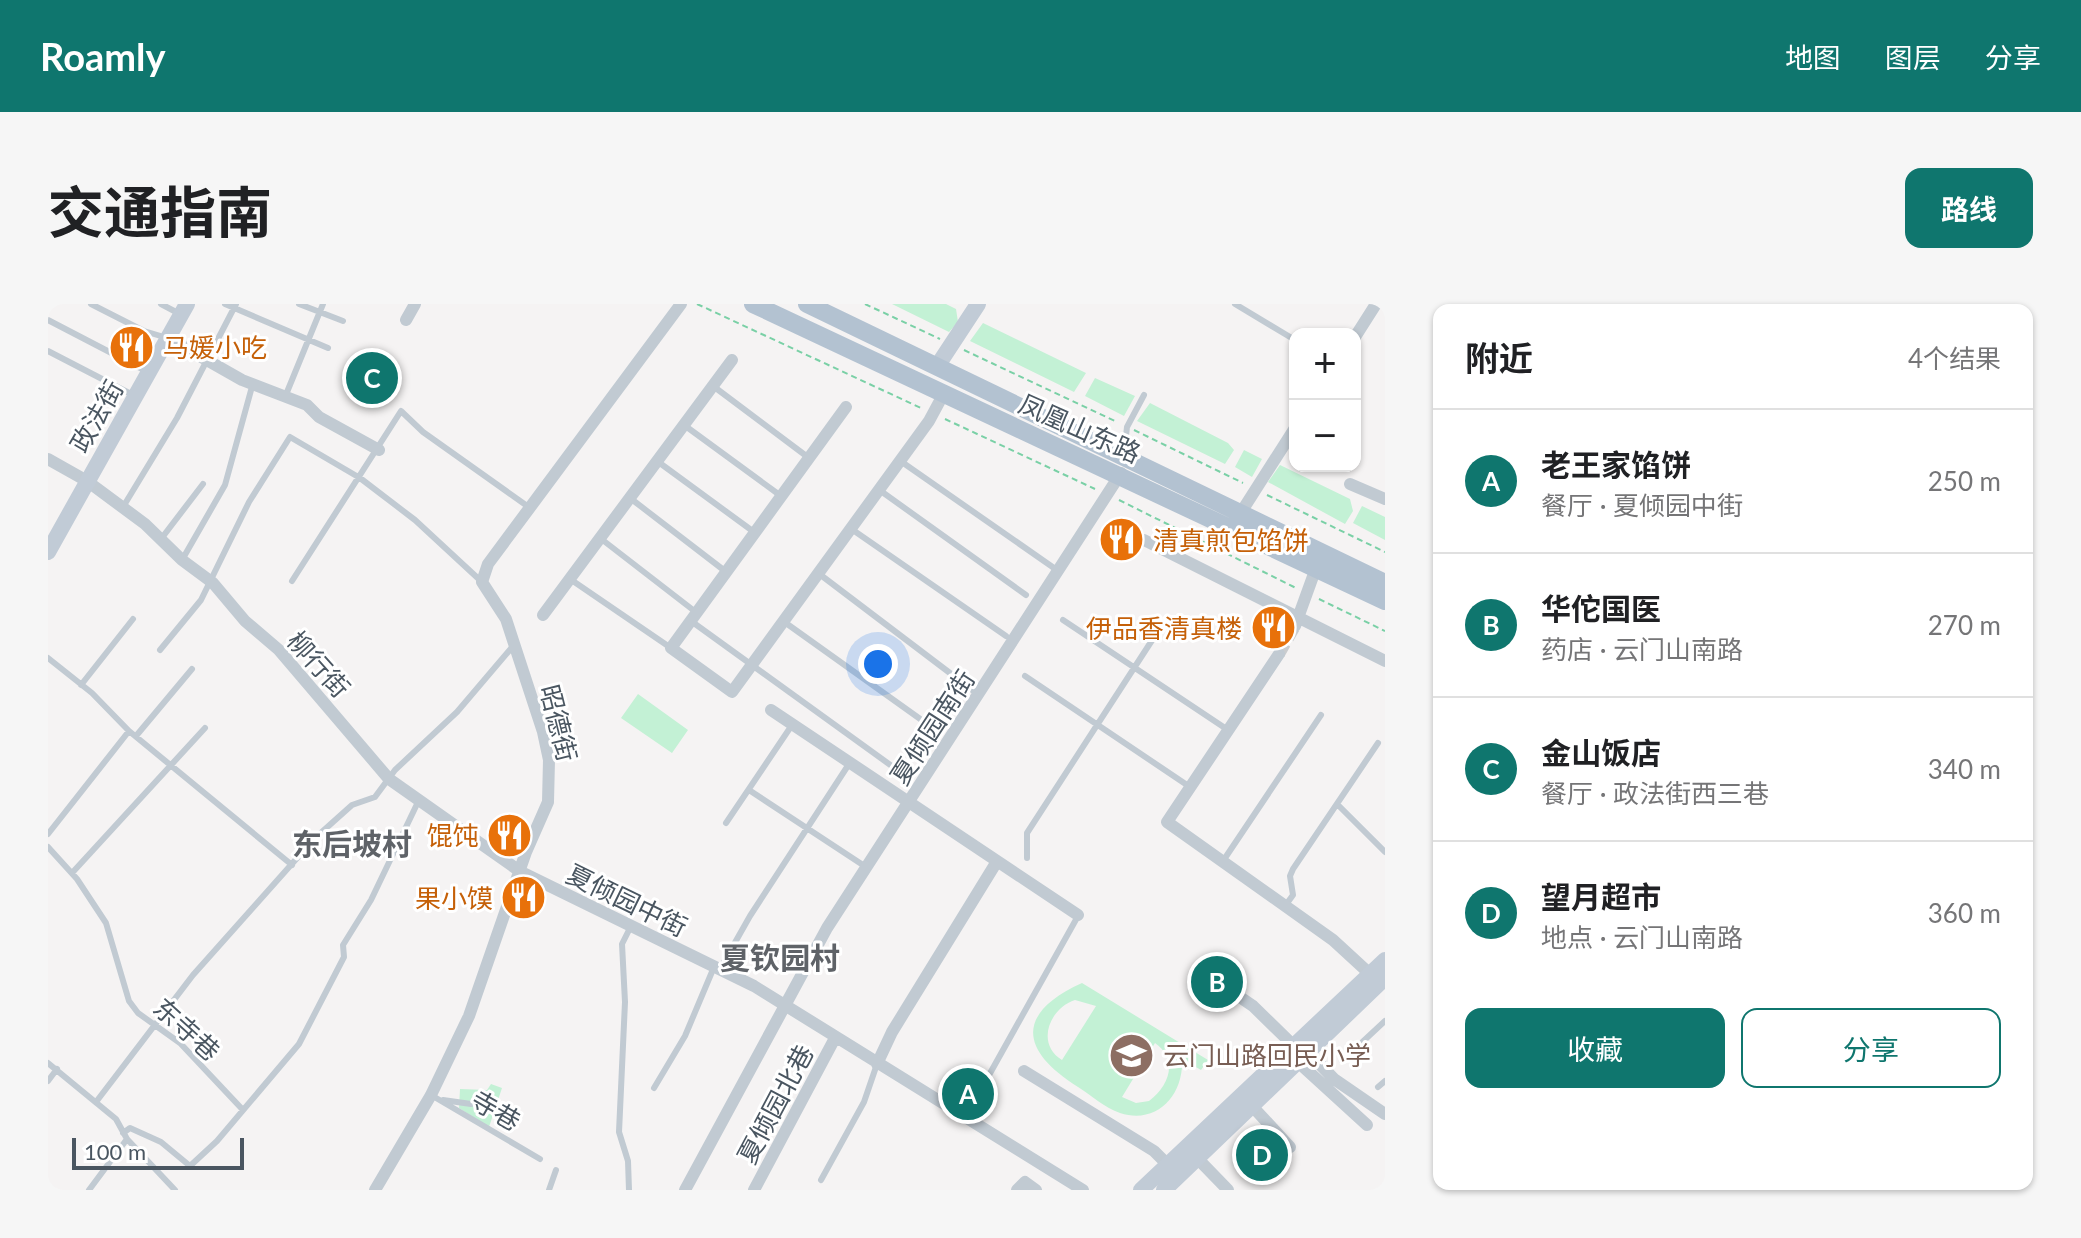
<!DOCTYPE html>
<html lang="zh">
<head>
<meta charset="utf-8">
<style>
  body { margin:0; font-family:Lato,"Noto Sans SC",sans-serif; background:#f6f6f6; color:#202124 }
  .controls { position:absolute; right:24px; top:24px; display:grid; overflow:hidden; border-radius:16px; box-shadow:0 2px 6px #0004 }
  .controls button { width:72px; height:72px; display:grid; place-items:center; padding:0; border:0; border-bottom:2px solid #e0e0e0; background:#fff; color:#202124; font:40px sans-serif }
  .scale { position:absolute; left:24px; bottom:20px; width:172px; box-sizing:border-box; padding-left:8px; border:4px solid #4a5661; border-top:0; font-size:22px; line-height:28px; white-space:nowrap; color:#4a5661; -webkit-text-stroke:6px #fff; paint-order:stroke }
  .you { position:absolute; left:830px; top:360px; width:28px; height:28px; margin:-20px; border:6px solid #fff; border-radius:50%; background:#1a73e8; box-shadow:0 0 0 12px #1a73e833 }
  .badge { display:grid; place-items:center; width:52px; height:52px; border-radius:50%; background:#0f766e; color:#fff; font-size:26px; font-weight:700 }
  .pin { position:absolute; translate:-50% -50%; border:4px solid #fff; box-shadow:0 2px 8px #0006 }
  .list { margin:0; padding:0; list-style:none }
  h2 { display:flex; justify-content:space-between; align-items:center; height:104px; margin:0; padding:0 32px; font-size:34px }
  h2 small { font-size:26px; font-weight:400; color:#757577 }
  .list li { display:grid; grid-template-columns:52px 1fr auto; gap:24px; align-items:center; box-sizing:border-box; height:144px; padding:0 32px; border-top:2px solid #e0e0e0 }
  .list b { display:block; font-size:30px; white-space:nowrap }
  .list p { margin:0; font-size:26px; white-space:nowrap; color:#757577 }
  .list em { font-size:26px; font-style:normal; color:#757577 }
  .actions { display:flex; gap:16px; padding:24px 32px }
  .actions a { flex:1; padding:18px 0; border:2px solid #0f766e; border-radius:16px; text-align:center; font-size:28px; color:#0f766e }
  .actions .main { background:#0f766e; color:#fff }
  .map { position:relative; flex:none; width:1337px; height:886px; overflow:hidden; border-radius:16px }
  header { display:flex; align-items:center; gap:48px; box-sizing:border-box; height:112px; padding:0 40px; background:#0f766e; color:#fff }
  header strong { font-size:38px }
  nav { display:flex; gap:44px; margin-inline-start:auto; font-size:28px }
  .intro { display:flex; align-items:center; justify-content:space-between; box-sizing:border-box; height:192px; padding:0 48px }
  h1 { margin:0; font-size:56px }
  .button { padding:20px 36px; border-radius:16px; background:#0f766e; color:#fff; font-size:28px; font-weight:700 }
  main { display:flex; gap:48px; padding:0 48px }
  aside { flex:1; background:#fff; border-radius:16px; box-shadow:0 2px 6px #0004 }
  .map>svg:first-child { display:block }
</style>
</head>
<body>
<header>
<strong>Roamly</strong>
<nav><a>地图</a><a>图层</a><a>分享</a></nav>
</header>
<div class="intro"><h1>交通指南</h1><a class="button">路线</a></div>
<main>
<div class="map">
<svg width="1337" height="886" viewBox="0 0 1337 886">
  <rect width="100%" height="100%" fill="#f5f3f3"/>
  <path fill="#c3f1d5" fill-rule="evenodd" d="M844,0H898L908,5L910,18L901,28Z
    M935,19L1038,69L1026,88L922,37Z
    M1047,74L1087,92L1076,112L1037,92Z
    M1102,99L1180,139L1186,146L1177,160L1089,117Z
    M1196,146L1214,155L1204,173L1187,163Z
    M1232,161L1302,195L1305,207L1297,220L1220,178Z
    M1314,202L1337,213V236L1305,219Z
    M590,390L640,426L624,449L573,414Z
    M1034,679L1160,756L1153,766L1134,755C1136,791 1109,821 1072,809C1057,804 1043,791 1030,783C971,746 968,709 1034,679ZM1027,696L1048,702L1014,756C987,739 1002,704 1027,696ZM1107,739C1131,756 1121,782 1101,797L1088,799L1074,793Z
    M443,780L454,784L441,823L411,804L412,785L439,786Z"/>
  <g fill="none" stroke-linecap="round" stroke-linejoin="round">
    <path stroke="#caccce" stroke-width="12" stroke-dasharray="12 6" stroke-linecap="butt" d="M1231,350L1247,322"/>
    <path stroke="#7ad0a6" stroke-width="2" stroke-dasharray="6 4" stroke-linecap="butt" d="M649,0L873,104
      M817,0L892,35
      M916,46L1069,118
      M897,115L1047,185
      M1086,126L1195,179
      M1219,191L1337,248
      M1071,196L1248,284
      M1271,295L1337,327"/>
    <path stroke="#c1cad2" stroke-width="6" d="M43,0L96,27L116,33
      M113,0L130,9
      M177,0L280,44
      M251,0L295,17
      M1187,0L1247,36
      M0,16L100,68
      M0,47L85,91
      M665,82L761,154
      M237,93L275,0
      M636,121L733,192
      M1076,150L1079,123L1096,91
      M851,156L1006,264
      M609,157L706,228
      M830,185L978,291
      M582,194L677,267
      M75,203L129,114L188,0
      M802,224L958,332
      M552,234L649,309
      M113,235L155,180
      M134,256L177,181L205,79
      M770,269L927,388
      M522,275L623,344
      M244,277L353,107L375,128L482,204
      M1015,316L1180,426
      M643,317L859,473
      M735,317L889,427
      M112,346L153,296L201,198L242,133L312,174L367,216L434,278
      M0,354L44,389L81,427L244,561
      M977,372L1142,483
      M33,381L85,315
      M88,432L144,365
      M701,486L818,563
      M1289,500L1337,548
      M678,519L744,421
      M0,530L81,427
      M0,543L29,575L58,619L81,697L90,709L132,739L195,806
      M979,554V529L1112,324
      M1175,557L1273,411
      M24,569L157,424
      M1237,602L1245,591L1242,572L1245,565L1330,439
      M672,665L702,612L801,460
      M1294,757L1337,717
      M0,759L68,815L79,835L127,886
      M0,777L9,765
      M1330,783L1337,777
      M606,784L637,732L666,663
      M383,791L492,855
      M395,796L423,800
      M48,798L145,671L266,535L304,501L327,493L347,466L409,408L466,341
      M917,814L1030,612
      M75,829L82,824L113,838L142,862L169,837L251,740L296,653L295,641L323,596L370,498
      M773,876L816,798L829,760
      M41,886L79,835
      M501,886L508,866
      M581,886L580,857L571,828L577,698L574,640L583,622"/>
    <path stroke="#c1cad2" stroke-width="12" d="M358,16L367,0
      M1307,33L1328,0
      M120,34L194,76L259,101L271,113L331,146
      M798,103L623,344L684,388L881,117L895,91
      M0,155L39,177L97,220L134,256L165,279L197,317L231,346L341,475L473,568L706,682L1035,886
      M1302,180L1337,195
      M1192,210L1247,124
      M1096,236L1337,357
      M495,311L684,56
      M1247,322L1268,264
      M1231,350L1119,518L1285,636L1322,670
      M723,406L1030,611
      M1180,685L1205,702L1246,742
      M1261,749L1286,775L1337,810
      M1250,758L1319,821
      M829,760L844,728L948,559
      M976,767L1106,847L1119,860
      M1204,802L1242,843
      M1149,854L1180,886
      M327,886L383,791L421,712L478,548L500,498L501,456L495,428L458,315L434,278L440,260L633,0
      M637,886L779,624L1073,169
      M706,886L787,734
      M969,886L977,878L988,886"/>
    <path stroke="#c1cbd6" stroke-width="16" d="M890,61L930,0
      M0,248L139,0
      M1093,886L1337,656
      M1116,886L1337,674"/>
    <path stroke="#b3c2d1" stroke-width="18" d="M705,0L1337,297
      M759,0L1337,279"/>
  </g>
  <defs>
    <symbol id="restaurant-disc" viewBox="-11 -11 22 22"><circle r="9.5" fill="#e8710a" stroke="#fff"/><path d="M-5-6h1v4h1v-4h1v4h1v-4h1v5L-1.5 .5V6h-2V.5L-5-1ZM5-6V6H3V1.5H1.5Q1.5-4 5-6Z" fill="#fff"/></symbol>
    <symbol id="school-disc" viewBox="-11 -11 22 22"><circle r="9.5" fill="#8d6e63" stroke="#fff"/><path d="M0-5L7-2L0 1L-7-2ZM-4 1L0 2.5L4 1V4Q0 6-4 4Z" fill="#fff"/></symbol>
  </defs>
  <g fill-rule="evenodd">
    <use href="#restaurant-disc" x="58" y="18" width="51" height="51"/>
    <use href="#restaurant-disc" x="1048" y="210" width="51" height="51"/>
    <use href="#restaurant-disc" x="1200" y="298" width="51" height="51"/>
    <use href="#restaurant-disc" x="436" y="506" width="51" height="51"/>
    <use href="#restaurant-disc" x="450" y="568" width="51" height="51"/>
    <use href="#school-disc" x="1058" y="726" width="51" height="51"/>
  </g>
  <g text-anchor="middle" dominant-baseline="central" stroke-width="6" stroke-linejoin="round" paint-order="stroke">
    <g font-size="26" fill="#c56008" stroke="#fff" text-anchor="end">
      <text x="115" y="43" text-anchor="start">马媛小吃</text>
      <text x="1105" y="236" text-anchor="start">清真煎包馅饼</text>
      <text x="1194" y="324">伊品香清真楼</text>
      <text x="431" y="531">馄饨</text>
      <text x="445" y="594">果小馍</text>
    </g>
    <g font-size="26" fill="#4a5661" stroke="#fff">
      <text transform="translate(48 112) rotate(-60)">政法街</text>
      <text transform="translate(1032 124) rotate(24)">凤凰山东路</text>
      <text transform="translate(271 360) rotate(48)">柳行街</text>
      <text transform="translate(511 419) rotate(76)">昭德街</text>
      <text transform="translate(884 423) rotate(-57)">夏倾园南街</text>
      <text transform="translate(579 596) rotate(26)">夏倾园中街</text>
      <text transform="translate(139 725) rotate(42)">东寺巷</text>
      <text transform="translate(727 800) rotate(-62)">夏倾园北巷</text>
      <text transform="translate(448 806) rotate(30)">寺巷</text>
    </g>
    <g font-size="26" fill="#785e54" stroke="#fff" text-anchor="start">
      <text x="1115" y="751">云门山路回民小学</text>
    </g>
    <g font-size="30" font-weight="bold" fill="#5f6368" stroke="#fff">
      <text x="304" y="539">东后坡村</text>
      <text x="732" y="653">夏钦园村</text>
    </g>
  </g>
</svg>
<div class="controls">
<button>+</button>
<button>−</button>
</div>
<div class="scale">100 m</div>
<div class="you"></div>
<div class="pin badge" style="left:920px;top:790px">A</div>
<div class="pin badge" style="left:1169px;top:678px">B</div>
<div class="pin badge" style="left:324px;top:74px">C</div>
<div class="pin badge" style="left:1214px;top:851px">D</div>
</div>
<aside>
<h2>附近<small>4个结果</small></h2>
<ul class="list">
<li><span class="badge">A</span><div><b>老王家馅饼</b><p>餐厅 · 夏倾园中街</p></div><em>250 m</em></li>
<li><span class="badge">B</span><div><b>华佗国医</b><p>药店 · 云门山南路</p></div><em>270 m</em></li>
<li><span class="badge">C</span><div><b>金山饭店</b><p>餐厅 · 政法街西三巷</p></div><em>340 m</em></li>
<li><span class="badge">D</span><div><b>望月超市</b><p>地点 · 云门山南路</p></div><em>360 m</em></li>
</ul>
<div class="actions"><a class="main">收藏</a><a>分享</a></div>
</aside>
</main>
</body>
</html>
